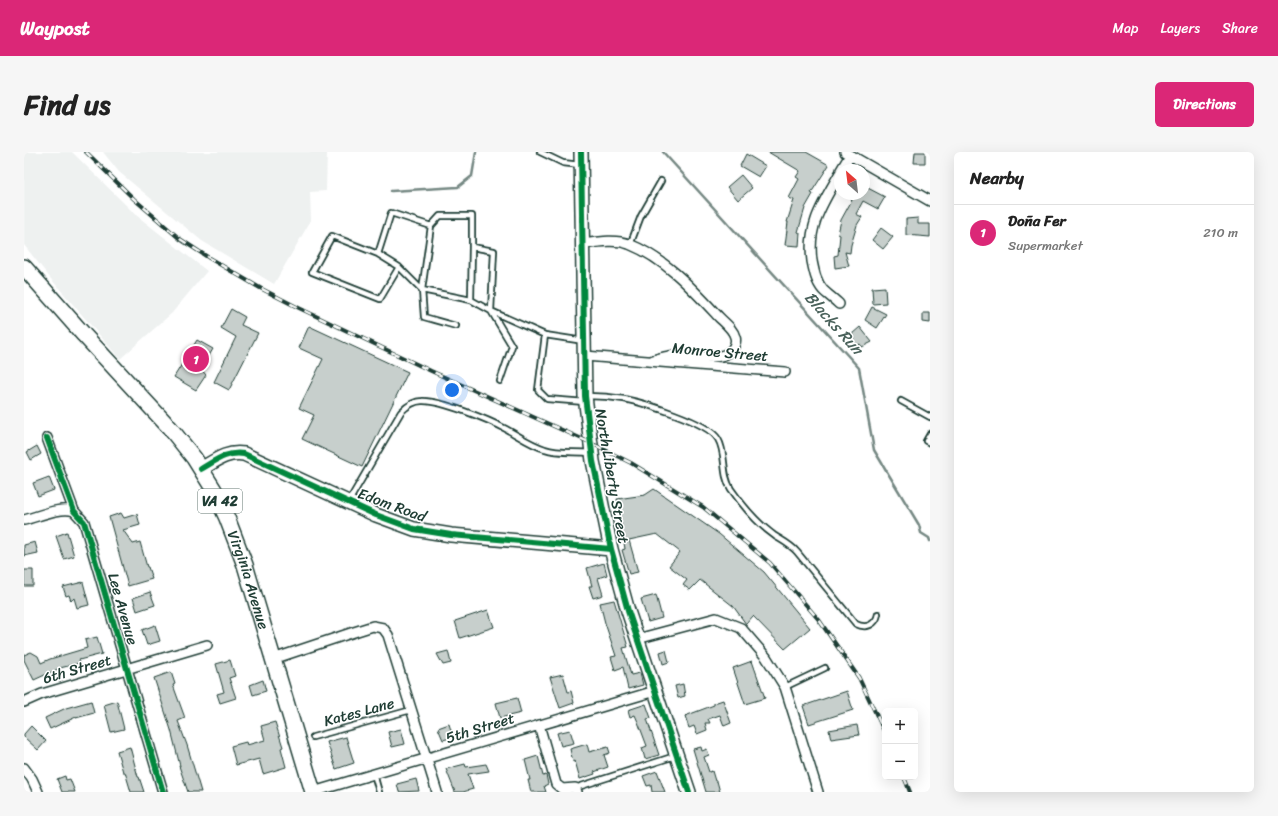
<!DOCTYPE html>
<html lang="en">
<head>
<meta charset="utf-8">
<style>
  body { margin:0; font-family:Sriracha,sans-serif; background:#f6f6f6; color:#222 }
  .controls { position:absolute; right:12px; bottom:12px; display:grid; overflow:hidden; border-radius:6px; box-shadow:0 4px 16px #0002 }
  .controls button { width:36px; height:36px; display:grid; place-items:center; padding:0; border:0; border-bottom:1px solid #e0e0e0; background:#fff; color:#222; font:20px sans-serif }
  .compass { position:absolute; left:810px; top:12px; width:36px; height:36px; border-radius:50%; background:#fff; box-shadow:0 4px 16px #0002; rotate:332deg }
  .you { position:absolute; left:428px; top:238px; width:14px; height:14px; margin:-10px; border:3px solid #fff; border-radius:50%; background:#1a73e8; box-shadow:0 0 0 6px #1a73e833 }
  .badge { display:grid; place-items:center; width:26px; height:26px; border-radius:50%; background:#db2777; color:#fff; font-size:13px; font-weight:700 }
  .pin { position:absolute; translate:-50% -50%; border:2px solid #fff; box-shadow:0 1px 4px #0006 }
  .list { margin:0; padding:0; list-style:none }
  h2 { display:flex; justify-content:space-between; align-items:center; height:52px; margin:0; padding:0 16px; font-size:17px }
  h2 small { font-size:13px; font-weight:400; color:#767676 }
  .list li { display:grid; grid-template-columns:26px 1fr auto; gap:12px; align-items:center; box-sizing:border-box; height:56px; padding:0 16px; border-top:1px solid #e0e0e0 }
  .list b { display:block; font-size:15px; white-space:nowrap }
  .list p { margin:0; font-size:13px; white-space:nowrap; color:#767676 }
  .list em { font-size:13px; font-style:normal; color:#767676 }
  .map { position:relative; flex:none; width:906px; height:640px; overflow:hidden; border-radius:6px }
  header { display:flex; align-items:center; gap:24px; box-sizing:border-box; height:56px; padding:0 20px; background:#db2777; color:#fff }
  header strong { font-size:19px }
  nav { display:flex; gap:22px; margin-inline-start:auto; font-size:14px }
  .intro { display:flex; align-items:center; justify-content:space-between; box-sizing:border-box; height:96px; padding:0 24px }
  h1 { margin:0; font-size:28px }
  .button { padding:10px 18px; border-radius:6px; background:#db2777; color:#fff; font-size:14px; font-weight:700 }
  main { display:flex; gap:24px; padding:0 24px }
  aside { flex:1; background:#fff; border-radius:6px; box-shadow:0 4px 16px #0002 }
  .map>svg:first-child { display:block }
</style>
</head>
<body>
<header>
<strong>Waypost</strong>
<nav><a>Map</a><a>Layers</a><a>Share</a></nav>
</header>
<div class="intro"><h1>Find us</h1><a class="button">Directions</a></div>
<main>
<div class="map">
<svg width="906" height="640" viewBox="0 0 906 640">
  <rect width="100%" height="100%" fill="#fff"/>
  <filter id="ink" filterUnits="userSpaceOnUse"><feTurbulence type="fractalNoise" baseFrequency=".025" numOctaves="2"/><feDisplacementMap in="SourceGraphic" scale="8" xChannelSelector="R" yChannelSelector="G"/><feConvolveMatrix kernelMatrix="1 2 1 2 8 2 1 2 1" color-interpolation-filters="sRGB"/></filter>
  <g filter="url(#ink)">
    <path fill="#eef1f0" d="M0,0H48L112,63L183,119L148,161L96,207L27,127L0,93Z
      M79,0H303L302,39L286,40L287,68L250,132L178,89L95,20Z"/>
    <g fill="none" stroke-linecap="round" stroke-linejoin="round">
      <path stroke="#758883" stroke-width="2.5" d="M639,0L835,216L850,298L895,373L897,381L905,386L906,389
        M367,39L434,35L448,24L452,0"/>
    </g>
    <path fill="#c7cfcc" stroke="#1f3d34" d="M744,0H782L805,13L787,41L789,42L781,56L774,80L776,81L775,94L761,93L764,70H763L770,48L765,46L775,27L772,25L776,19Z
      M891,0H901V11H890Z
      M722,2L742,14L735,25L716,14Z
      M717,23L728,36L714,48L703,35Z
      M840,34L861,45L854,57L839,49L832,62L838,65L833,73L827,93L826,101L821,100L825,114L811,116L810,104L814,103L816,83L814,82L817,68L828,48L827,47L829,44L825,42H840Z
      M894,66V72H906V85L882,83V67Z
      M857,76L869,85L859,97L848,88Z
      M861,135L862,151L849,152L848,136Z
      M848,155L862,162L853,176L841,168Z
      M207,157L221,165L217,173L234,181L205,238L190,230L212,185L197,176Z
      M899,161H906V171L899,170Z
      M285,174L384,220L338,315L278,287L290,263L275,256L299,207L275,196Z
      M836,175L848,190L838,195L836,192L831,195L827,188L830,186L828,182Z
      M173,188L189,197L177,217L182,223L172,238L150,225Z
      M13,294L17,302L7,308L3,300Z
      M25,325L30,338L14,344L9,331Z
      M630,337L695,382L740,420L786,476L761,497L729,464L722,472L709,454L676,428L666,438L659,433L663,428L645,414L656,400L633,382L605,388L614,420L605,422L598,398L601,397L593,347L621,343Z
      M97,361L100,366L113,362L116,373L99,378L109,392L116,390L123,415H124L128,427L104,434L85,365Z
      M43,380L50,404L40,407L32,384Z
      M11,390L14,401L0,404V393Z
      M580,411L583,423L574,426L579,443L569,446L565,434H568L563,416Z
      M0,418H9V434H0Z
      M59,430L65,453L53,456L50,446L47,449L45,443L42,444L39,435Z
      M126,440L131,453L113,459L109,446Z
      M632,443L638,466L624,470L617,447Z
      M590,448L604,495L599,496L607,523L616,521L619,533L604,537L599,515L591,518L587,505L592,504L581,471L576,451Z
      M464,458L470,475L436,486L431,469Z
      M131,473L136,489L123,493L118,478Z
      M73,485L78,502L55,508L56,511L36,516L10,528L0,508V503L7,500L14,504L17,511L26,507L63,496L61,488Z
      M642,498L645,510L639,512L636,500Z
      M424,499L427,511L419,513L413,502Z
      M206,508L211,524L205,526L212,546L196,551L193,542L200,540L192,512Z
      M728,509L741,546L721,552L709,516Z
      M147,520L151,532L149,533L161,566L154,569L163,593L177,640H164L155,614H156L147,578L130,526Z
      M539,522L544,540L547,539L550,551L536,556L526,525Z
      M239,528L242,539L229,543L226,533Z
      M659,532L661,544L654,546L651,534Z
      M823,539L829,558L785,572L779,554Z
      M493,546L497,561L476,566L472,551Z
      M699,548L707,571L700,574L696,563L684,567L686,571H681L683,578L673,582L670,574L665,576L661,564L690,553V551Z
      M67,549L70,561L52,566V565L26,577L21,566L42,556Z
      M93,549L100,577L87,580L80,553Z
      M622,552L627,566L623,567L635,603L621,607L618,596L623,594L614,570L611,563L606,565L604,558Z
      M251,570L259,595L257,596L262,615L239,622L235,607L212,613L207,594L222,590L223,593L241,588L237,574Z
      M425,572L429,585L419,588L414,576Z
      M833,573L835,583L807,587L805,578Z
      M7,574L22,589L14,598L0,585V582Z
      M377,577L381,592L368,595L364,580Z
      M546,578L550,591L537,594L533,581Z
      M322,585L330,611L312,617L303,590Z
      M563,592L565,600L584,595L586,601L580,603L584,615L570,620L571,622L556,627L551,609L549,610L546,597Z
      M106,595L114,625H115L120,640H107L101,620H99L93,599Z
      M677,595L678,599L683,597L685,603L680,605L685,620L688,619L691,629H693L696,640H682L669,597Z
      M514,604L519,624L522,623L524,632L520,634L522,640H507L504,628H506L501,608Z
      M441,612L442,615L462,612L465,619L444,622L449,637L439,640H431L422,617Z
      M633,619L641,640H628L627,633L623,634L619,624Z
      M41,624L42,628L46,627L51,640H38L33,627Z
      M392,627L395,639L375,640L373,632Z"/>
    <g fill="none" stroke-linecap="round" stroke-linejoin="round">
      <defs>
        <path id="lane" d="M516,0L539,11L556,13
          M407,74L398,138L400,165L432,174
          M606,93L617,64L637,29
          M354,102L367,61L407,74L416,64H448V95
          M375,115L356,147L288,120L308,84L354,102L375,115L398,138L447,148L467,159L521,183L560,189
          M447,148L448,95L470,99L467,159L488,194L476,229
          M521,183L514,238L523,247L561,250
          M563,244C575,244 588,245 600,247C620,251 684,270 694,287C703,302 697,322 707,337C719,354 734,372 751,384C759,389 767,393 773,400L832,472C842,477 852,473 854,462
          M877,249L906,265
          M906,282L902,289L906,291
          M325,349L377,260C383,254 390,249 398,249C417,248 465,268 482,277C495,284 507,293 521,297C535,302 551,299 567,301
          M761,535L801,516
          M289,585L387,558
          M350,622L355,640
          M551,636L651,604"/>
        <path id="street" d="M821,0L906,49
          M817,18L826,3
          M559,92C574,90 591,87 605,92C640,106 667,135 692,162C698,169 709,176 711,185C713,191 709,198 704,201C693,209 666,202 653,203C645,203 637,206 629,208
          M815,152C810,147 804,143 799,138C792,130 790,119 788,109C783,73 799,51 816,21
          M561,204L761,220
          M23,286L50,359L60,370L139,640
          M0,368C13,365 37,354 50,359
          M613,487L692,466L717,476L742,505L761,535L794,640
          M249,507L330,480L349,474L359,476L364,483L413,640
          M0,550L18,542L183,493
          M515,573L532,632L538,637L551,636L553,640
          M0,616L8,627L14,640
          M289,640L631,539"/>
        <path id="secondary" d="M557,0L561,244L569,309L587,397L604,459L665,640
          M177,317C191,309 203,299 220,302L352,363L390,377L427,383L587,397"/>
        <g id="primary">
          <path id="s1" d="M0,115L60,183L146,276L170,306L190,338L203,366L221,413L289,640"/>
        </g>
      </defs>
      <use href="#lane" stroke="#1f3d34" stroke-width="8"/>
      <use href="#street" stroke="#1f3d34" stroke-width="12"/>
      <use href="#secondary" stroke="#1f3d34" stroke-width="16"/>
      <use href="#primary" stroke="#1f3d34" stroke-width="18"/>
      <use href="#lane" stroke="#fff" stroke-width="4.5"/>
      <use href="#street" stroke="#fff" stroke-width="9"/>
      <use href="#secondary" stroke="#fff" stroke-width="13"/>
      <use href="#primary" stroke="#fff" stroke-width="15"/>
      <defs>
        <path id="rail" d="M62,0L110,47L156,87L185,106L236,136L275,156L407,219L567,291L607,311L679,355L746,411L795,468L835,526L861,581
          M880,625L886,640"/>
      </defs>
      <use href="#rail" stroke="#1f3d34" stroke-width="4"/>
      <use href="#rail" stroke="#fff" stroke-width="2.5" stroke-dasharray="8" stroke-linecap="butt"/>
      <defs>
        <path id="cycleway" d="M557,0L561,244L569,309L587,397L604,459L665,640
          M23,286L50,359L60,370L139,640
          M177,317C191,309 203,299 220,302L352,363L390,377L427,383L587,397"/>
      </defs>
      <use href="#cycleway" stroke="#fff" stroke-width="8"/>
      <use href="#cycleway" stroke="#00873e" stroke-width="6"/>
    </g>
  </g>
  <g text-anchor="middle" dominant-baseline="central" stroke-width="3" stroke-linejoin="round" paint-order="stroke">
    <rect fill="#fff" stroke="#627771" stroke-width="1" x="174" y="337" width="44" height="24" rx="3"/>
    <g font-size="14" font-weight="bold" fill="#1f3d34">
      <text x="196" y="349">VA 42</text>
    </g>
    <g font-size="15" fill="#1f3d34" stroke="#fff">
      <text transform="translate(696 200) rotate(5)">Monroe Street</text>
      <text transform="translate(588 324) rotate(80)">North Liberty Street</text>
      <text transform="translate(368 353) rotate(20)">Edom Road</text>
      <text stroke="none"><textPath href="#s1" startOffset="390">Virginia Avenue</textPath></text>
      <text transform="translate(99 457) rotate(74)">Lee Avenue</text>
      <text transform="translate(53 517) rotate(-16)">6th Street</text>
      <text transform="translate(335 560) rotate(-15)">Kates Lane</text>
      <text transform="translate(456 576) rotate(-17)">5th Street</text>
    </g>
    <g font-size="16" font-style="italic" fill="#4a625b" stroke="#fff">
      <text transform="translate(810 171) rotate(48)">Blacks Run</text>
    </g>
  </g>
</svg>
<div class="controls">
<button>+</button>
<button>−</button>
</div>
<svg class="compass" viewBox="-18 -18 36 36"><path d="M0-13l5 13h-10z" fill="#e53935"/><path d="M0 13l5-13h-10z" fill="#767676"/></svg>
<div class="you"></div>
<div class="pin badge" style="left:172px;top:207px">1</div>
</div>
<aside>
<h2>Nearby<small></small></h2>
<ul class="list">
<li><span class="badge">1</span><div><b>Doña Fer</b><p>Supermarket</p></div><em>210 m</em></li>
</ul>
</aside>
</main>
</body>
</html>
